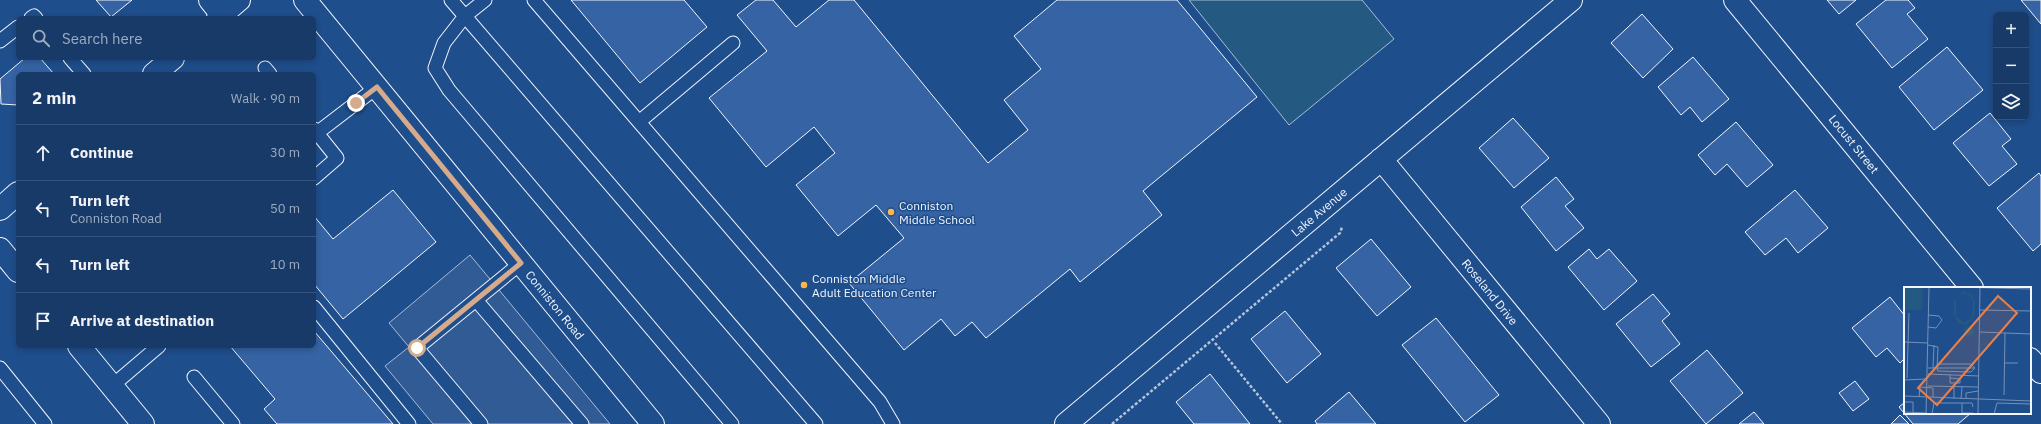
<!DOCTYPE html>
<html lang="en">
<head>
<meta charset="utf-8">
<style>
  body { margin:0; font-family:"IBM Plex Sans",sans-serif; background:#244571; color:#f1f3f6 }
  .controls { position:absolute; right:12px; top:12px; display:grid; overflow:hidden; border-radius:6px; box-shadow:0 2px 6px #0003 }
  .controls button { width:36px; height:36px; display:grid; place-items:center; padding:0; border:0; border-bottom:1px solid #36547d; background:#173a69; color:#f1f3f6; font:20px sans-serif }
  .stop { position:absolute; width:12px; height:12px; margin:-9px; border:3px solid #d6ab8b; border-radius:50%; background:#fff }
  .stop.end { background:#d6ab8b; border-color:#fff; box-shadow:0 1px 4px #0008 }
  .list { margin:0; padding:0; list-style:none }
  h2 { display:flex; justify-content:space-between; align-items:center; height:52px; margin:0; padding:0 16px; font-size:17px }
  h2 small { font-size:13px; font-weight:400; color:#9eadc0 }
  .list li { display:grid; grid-template-columns:26px 1fr auto; gap:12px; align-items:center; box-sizing:border-box; height:56px; padding:0 16px; border-top:1px solid #36547d }
  .list b { display:block; font-size:15px; white-space:nowrap }
  .list p { margin:0; font-size:13px; white-space:nowrap; color:#9eadc0 }
  .list em { font-size:13px; font-style:normal; color:#9eadc0 }
  .icon { flex:none; width:22px; height:22px; fill:none; stroke:currentColor; stroke-width:2; stroke-linecap:round; stroke-linejoin:round }
  .map { position:relative; flex:none; width:2041px; height:424px; overflow:hidden }
  .search { position:absolute; background:#173a69; box-shadow:0 2px 6px #0003; left:16px; top:16px; width:300px; height:44px; display:flex; align-items:center; gap:10px; box-sizing:border-box; padding:0 14px; border-radius:6px; color:#9eadc0; font-size:15px }
  .panel { position:absolute; background:#173a69; box-shadow:0 2px 6px #0003; left:16px; top:72px; width:300px; height:276px; border-radius:6px }
  .map>svg:first-child { display:block }
</style>
</head>
<body>
<div class="map">
<svg width="2041" height="424" viewBox="0 0 2041 424">
  <rect width="100%" height="100%" fill="#1f4e8c"/>
  <path fill="#245a82" stroke="#a8bbd7" d="M1189,0H1362L1394,39L1289,125Z"/>
  <path fill="#305b95" stroke="#a8bbd7" d="M470,255L610,424H433L385,366L409,347L389,323Z"/>
  <path fill="#3563a3" stroke="#f2f6ff" d="M96,0H132L111,17Z
    M571,0H684L707,27L640,83Z
    M756,0H773L796,27L829,0H854L988,163L1028,130L1004,100L1041,69L1014,36L1057,0H1177L1257,97L1143,191L1162,215L1080,282L1070,269L986,338L972,322L955,336L941,319L904,350L849,283L904,238L876,205L838,236L796,185L835,153L814,127L766,167L709,98L767,51L737,15Z
    M1827,0H1856L1839,14Z
    M1886,0H1908L1915,8L1907,14L1928,39L1892,68L1856,24Z
    M2021,0H2041V24Z
    M1642,14L1673,49L1643,78L1611,43Z
    M1947,47L1983,90L1934,130L1899,87Z
    M1693,57L1729,99L1702,122L1690,107L1681,115L1658,87Z
    M25,58H40L54,74H18V105L1,104L0,79Z
    M1990,113L2011,139L2002,146L2017,164L1989,186L1953,143Z
    M1513,118L1549,158L1514,188L1479,148Z
    M1736,122L1773,165L1747,187L1727,164L1715,175L1698,155Z
    M2039,173L2041,176V244L2033,251L1997,208Z
    M1556,177L1574,199L1565,206L1584,228L1556,251L1521,207Z
    M393,190L436,242L343,319L314,284V216L333,239Z
    M1795,190L1828,228L1798,253L1786,238L1765,255L1745,232Z
    M1371,239L1411,287L1377,316L1336,268Z
    M1589,249L1597,259L1609,249L1637,281L1604,310L1568,267Z
    M1653,294L1670,314L1662,321L1680,344L1651,367L1616,324Z
    M1890,297L1905,316V358L1900,363L1887,348L1876,357L1852,328Z
    M1285,311L1321,354L1287,383L1251,339Z
    M1436,318L1499,395L1465,422L1402,345Z
    M314,331L393,424H277L264,409L275,399L230,346H314Z
    M1707,350L1743,393L1706,424L1670,381Z
    M1210,374L1250,424H1194L1176,402Z
    M1855,381L1869,399L1853,411L1839,393Z
    M1349,392L1376,424H1317L1315,421Z
    M1905,402V413H1971L1958,424H1913L1899,407Z
    M1754,412L1764,424H1739Z
    M1900,415L1909,424H1891Z"/>
  <g fill="none" stroke-linecap="round" stroke-linejoin="round">
    <defs>
      <path id="service" d="M451,0L816,424
        M485,0L465,16L444,43L435,68L449,90L732,424
        M534,0L880,402L893,424
        M31,18L34,16L36,18
        M0,41L18,27
        M70,58L84,74
        M265,68L270,74
        M639,122L733,43
        M314,129L317,133L377,87
        M314,178L337,158L317,133
        M476,300L582,424
        M314,307L409,424
        M0,368L45,424
        M194,377L233,424
        M112,386L159,346
        M481,424L417,348L521,263"/>
      <path id="minor" d="M210,0L222,15
        M305,0L653,424
        M1735,0L1972,288
        M1381,159L1599,424
        M2030,359L2041,372
        M1066,424L1571,0"/>
      <path id="tertiary" d="M218,18L239,0
        M154,74L173,58
        M0,209L18,193"/>
      <path id="primary" d="M0,249L18,271
        M79,346L143,424"/>
    </defs>
    <use href="#service" stroke="#f2f6ff" stroke-width="15"/>
    <use href="#minor" stroke="#f2f6ff" stroke-width="24"/>
    <use href="#tertiary" stroke="#f2f6ff" stroke-width="24"/>
    <use href="#primary" stroke="#f2f6ff" stroke-width="24"/>
    <path stroke="#b3c4dc" stroke-width="2.5" stroke-dasharray="3 2" stroke-linecap="butt" d="M1215,343L1282,424
      M1112,424L1340,233L1342,227"/>
    <use href="#service" stroke="#1f4e8c" stroke-width="13"/>
    <use href="#minor" stroke="#1f4e8c" stroke-width="22"/>
    <use href="#tertiary" stroke="#1f4e8c" stroke-width="22"/>
    <use href="#primary" stroke="#1f4e8c" stroke-width="22"/>
  </g>
  <g fill="none" stroke-linecap="round" stroke-linejoin="round">
    <path stroke="#d6ab8b" stroke-width="5" d="M356,103L377,87L521,263L417,348"/>
  </g>
  <g fill="#ffb74d" stroke="#1f4e8c" stroke-width="1.5">
    <circle cx="891" cy="212" r="4"/>
    <circle cx="804" cy="285" r="4"/>
  </g>
  <g text-anchor="middle" dominant-baseline="central" stroke-width="3" stroke-linejoin="round" paint-order="stroke">
    <g font-size="12" fill="#f2f6ff" stroke="#1f4e8c">
      <text transform="translate(1854 144) rotate(51)">Locust Street</text>
      <text transform="translate(1319 212) rotate(-40)">Lake Avenue</text>
      <text transform="translate(1490 292) rotate(51)">Roseland Drive</text>
      <text transform="translate(555 305) rotate(51)">Conniston Road</text>
    </g>
    <g font-size="12" fill="#f2f6ff" stroke="#1f4e8c" text-anchor="start">
      <text x="899" y="205">Conniston<tspan x="899" dy="14">Middle School</tspan></text>
      <text x="812" y="278">Conniston Middle<tspan x="812" dy="14">Adult Education Center</tspan></text>
    </g>
  </g>
  <g transform="translate(1904 287)">
    <rect width="127" height="127" fill="#1f4e8c"/>
    <path d="M0,0H19L18,23H0ZM59,5L67,7L71,14L70,31L62,38L54,36L50,27V14ZM58,7H64L69,13L68,31L60,36L52,29V12ZM60 44a5 5 0 1 1 10 0a5 5 0 1 1-10 0Z" fill="#245a82" fill-rule="evenodd"/>
    <path fill="none" stroke="#7391ba" stroke-width="1" d="M50,0L127,2M127,20V114M76,23L127,24M24,40L32,41L38,33L35,29L24,28M76,45L127,47M0,55L24,56M24,58L34,60L33,81L34,84L67,85L71,81L67,77H33M100,76H114M24,81H71M29,81L30,58M24,87L75,89M3,91L5,26M46,91L56,92V96H46V88M0,93L23,92M24,99L74,100M100,108L101,46M0,109L127,114M15,110L16,100L29,101V110M62,111V106L74,104M50,112V99M57,112L58,100M0,115H9V126M58,116V126H69M0,125L23,126M22,127L25,0M28,127L30,116H68L69,120M74,127L76,0M90,127L93,116L127,117"/>
    <path fill="#ea8049" fill-opacity="0.15" stroke="#ea8049" stroke-width="2" d="M94,9L113,26L33,118L14,101Z"/>
    <rect width="127" height="127" fill="none" stroke="#f2f6ff" stroke-width="2"/>
  </g>
</svg>
<div class="controls">
<button>+</button>
<button>−</button>
<button><svg class="icon" aria-label="layers" viewBox="0 0 24 24"><path d="M12 4l9 5-9 5-9-5zM3 14l9 5 9-5"/></svg></button>
</div>
<div class="stop" style="left:417px;top:348px"></div>
<div class="stop end" style="left:356px;top:103px"></div>
<div class="search"><svg class="icon" aria-label="search" viewBox="0 0 24 24"><circle cx="10" cy="10" r="6"/><path d="M15 15l6 6"/></svg>Search here</div>
<section class="panel">
<h2>2 min<small>Walk · 90 m</small></h2>
<ul class="list">
<li><svg class="icon" aria-label="ahead" viewBox="0 0 24 24"><path d="M12 20V5M6 11l6-6 6 6"/></svg><div><b>Continue</b></div><em>30 m</em></li>
<li><svg class="icon" aria-label="left" viewBox="0 0 24 24"><path d="M17 20v-9H6M10 6l-5 5 5 5"/></svg><div><b>Turn left</b><p>Conniston Road</p></div><em>50 m</em></li>
<li><svg class="icon" aria-label="left" viewBox="0 0 24 24"><path d="M17 20v-9H6M10 6l-5 5 5 5"/></svg><div><b>Turn left</b></div><em>10 m</em></li>
<li><svg class="icon" aria-label="arrive" viewBox="0 0 24 24"><path d="M6 21V4h12l-3 4 3 4H6"/></svg><div><b>Arrive at destination</b></div></li>
</ul>
</section>
</div>
</body>
</html>
